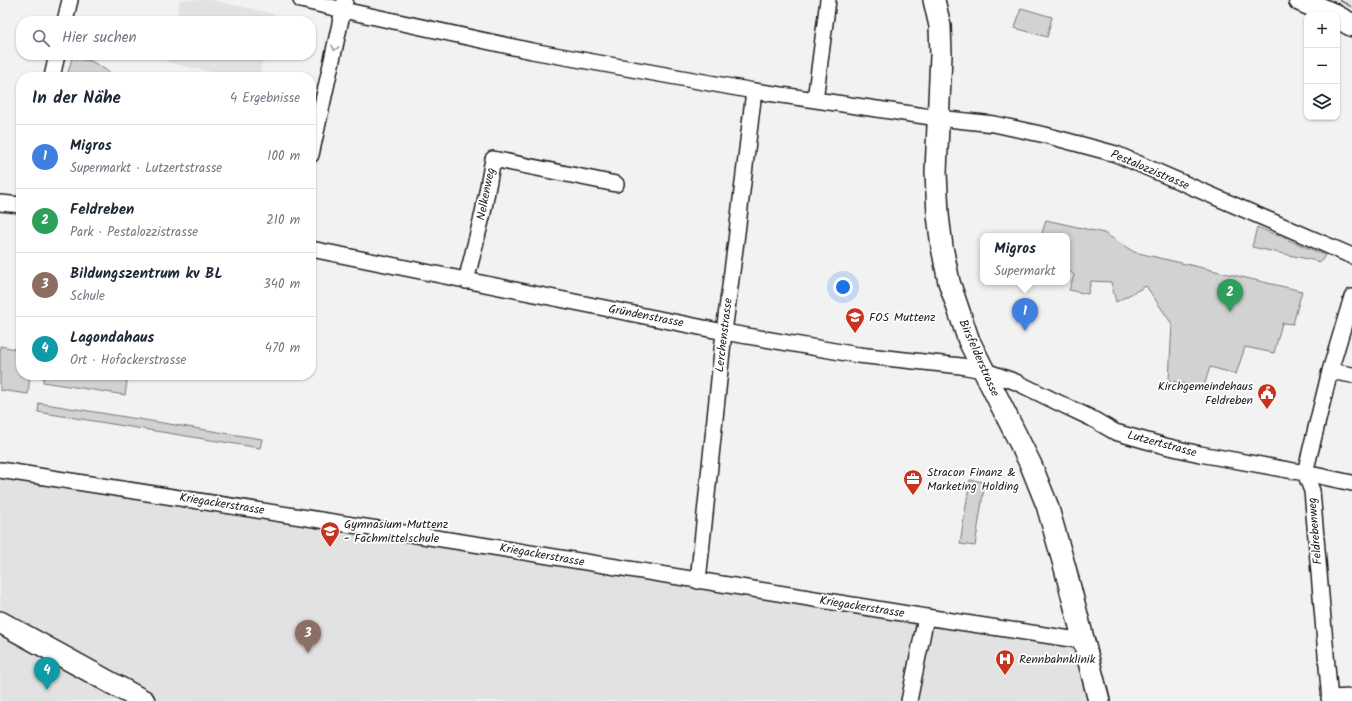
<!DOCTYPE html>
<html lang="de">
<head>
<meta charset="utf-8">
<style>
  body { margin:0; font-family:Kalam,sans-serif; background:#f6f6f7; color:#1f2937 }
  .controls { position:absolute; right:12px; top:12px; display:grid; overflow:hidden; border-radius:8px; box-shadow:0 1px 3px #0004 }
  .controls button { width:36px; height:36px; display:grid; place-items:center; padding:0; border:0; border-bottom:1px solid #e0e1e3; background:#fff; color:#1f2937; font:20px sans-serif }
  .you { position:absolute; left:843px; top:287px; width:14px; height:14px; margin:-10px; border:3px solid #fff; border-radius:50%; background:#1a73e8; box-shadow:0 0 0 6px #1a73e833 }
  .badge { display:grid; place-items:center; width:26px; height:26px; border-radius:50%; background:#1a73e8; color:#fff; font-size:13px; font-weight:700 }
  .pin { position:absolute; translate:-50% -33px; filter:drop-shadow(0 1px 2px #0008) }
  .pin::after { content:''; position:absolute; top:21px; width:14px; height:12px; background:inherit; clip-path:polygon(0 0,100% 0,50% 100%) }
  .popup { position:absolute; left:980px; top:233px; width:90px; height:52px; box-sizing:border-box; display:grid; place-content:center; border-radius:8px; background:#fff; filter:drop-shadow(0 1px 3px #0005); font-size:13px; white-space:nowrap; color:#747a83 }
  .popup b { font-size:15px; color:#1f2937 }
  .popup::after { content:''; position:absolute; left:50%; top:100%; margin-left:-8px; border:8px solid transparent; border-top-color:#fff }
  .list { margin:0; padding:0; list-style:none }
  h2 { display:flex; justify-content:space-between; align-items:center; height:52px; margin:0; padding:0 16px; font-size:17px }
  h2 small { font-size:13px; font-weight:400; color:#747a83 }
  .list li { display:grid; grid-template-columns:26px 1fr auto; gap:12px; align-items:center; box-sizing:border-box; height:64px; padding:0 16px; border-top:1px solid #e0e1e3 }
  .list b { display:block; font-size:15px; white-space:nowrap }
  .list p { margin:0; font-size:13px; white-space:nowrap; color:#747a83 }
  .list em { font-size:13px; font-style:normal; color:#747a83 }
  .icon { flex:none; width:22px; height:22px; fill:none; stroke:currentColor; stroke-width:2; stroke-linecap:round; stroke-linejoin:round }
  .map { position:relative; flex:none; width:1352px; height:701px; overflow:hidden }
  .search { position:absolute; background:#fff; box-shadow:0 1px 3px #0004; left:16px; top:16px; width:300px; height:44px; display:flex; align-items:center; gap:10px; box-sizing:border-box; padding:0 14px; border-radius:16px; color:#747a83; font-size:15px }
  .panel { position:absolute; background:#fff; box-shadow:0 1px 3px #0004; left:16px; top:72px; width:300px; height:308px; border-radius:16px }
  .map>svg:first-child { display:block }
</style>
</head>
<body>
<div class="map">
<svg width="1352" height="701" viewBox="0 0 1352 701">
  <rect width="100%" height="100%" fill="#f2f2f2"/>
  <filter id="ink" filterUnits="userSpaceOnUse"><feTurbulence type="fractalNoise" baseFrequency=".025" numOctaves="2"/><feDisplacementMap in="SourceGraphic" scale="8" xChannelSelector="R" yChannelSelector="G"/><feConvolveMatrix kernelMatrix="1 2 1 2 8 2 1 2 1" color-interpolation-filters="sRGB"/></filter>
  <g filter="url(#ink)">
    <path fill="#e2e2e2" d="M180,0H212L274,14L272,21H175Z
      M1331,0H1352V10Z
      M167,55H264L259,77H234L166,62Z
      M0,470L1084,641L1099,701H0Z"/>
    <path fill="#d2d2d2" stroke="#777" d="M1021,8L1052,17L1047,37L1015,28Z
      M72,58L91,61L111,73L112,77H67Z
      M1046,220L1104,233L1134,252L1302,291L1293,324L1282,323L1274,353L1245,347L1236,374L1210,367L1203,389L1169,380L1172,324L1146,286L1116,302L1111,282L1091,281L1088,294L1069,290L1074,275L1067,269V236H1041Z
      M1257,227L1325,255L1321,262L1252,247Z
      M0,346L21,350V375H30L28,394L0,390Z
      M44,375H128L125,395L43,382Z
      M39,403L262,439L260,448L38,412Z
      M970,480L985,482L975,546L960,544Z"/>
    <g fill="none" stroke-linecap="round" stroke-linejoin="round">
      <defs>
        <path id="street" d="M301,0L343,10L532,51L754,91L938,118L994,124L1045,135L1116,154L1352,256
          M65,21L70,0
          M52,77L57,55
          M815,100L828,0
          M311,155L345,1
          M0,203L21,205
          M311,249L724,332L858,355L961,366L983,370L1016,382L1057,402L1091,418L1115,432L1165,446L1200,454L1305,473L1352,483
          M466,281L483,213L493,159L616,184
          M1330,371L1352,375
          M0,470L487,546L926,617L1084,641
          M698,581L724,332L736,241L754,91
          M1329,698L1352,697
          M909,701L926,617
          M1330,701L1312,491L1305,473L1330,371L1352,297"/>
        <path id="secondary" d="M934,0L940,26L941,55L936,172L938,215L942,247L949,282L969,341L1031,465L1047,505L1065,568L1099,701
          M0,622L144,701"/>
        <path id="primary" d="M1300,0L1334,15
          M1337,17L1352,25"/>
      </defs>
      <use href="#street" stroke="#1c1c1c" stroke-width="18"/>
      <use href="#secondary" stroke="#1c1c1c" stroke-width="24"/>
      <use href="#primary" stroke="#1c1c1c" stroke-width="25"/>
      <use href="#street" stroke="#fff" stroke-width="15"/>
      <use href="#secondary" stroke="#fff" stroke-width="21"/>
      <use href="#primary" stroke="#fff" stroke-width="22"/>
      <path stroke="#1c1c1c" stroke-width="1" d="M1339,0L1352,7"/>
    </g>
    <defs><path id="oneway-chevron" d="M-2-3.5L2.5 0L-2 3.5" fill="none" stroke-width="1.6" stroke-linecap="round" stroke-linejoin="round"/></defs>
    <use stroke="#999" href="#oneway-chevron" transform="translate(335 48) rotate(102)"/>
  </g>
  <defs>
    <symbol id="school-pin" viewBox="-11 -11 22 30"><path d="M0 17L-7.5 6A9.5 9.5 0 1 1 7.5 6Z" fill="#c8321e" stroke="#fff"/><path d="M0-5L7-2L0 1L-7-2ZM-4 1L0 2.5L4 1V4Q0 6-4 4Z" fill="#fff"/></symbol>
    <symbol id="civic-pin" viewBox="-11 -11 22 30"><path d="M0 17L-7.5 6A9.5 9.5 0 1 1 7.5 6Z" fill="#c8321e" stroke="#fff"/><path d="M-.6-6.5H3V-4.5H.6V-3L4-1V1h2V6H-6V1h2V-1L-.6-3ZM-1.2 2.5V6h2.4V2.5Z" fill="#fff"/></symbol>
    <symbol id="office-pin" viewBox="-11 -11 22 30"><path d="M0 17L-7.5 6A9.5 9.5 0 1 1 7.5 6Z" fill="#c8321e" stroke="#fff"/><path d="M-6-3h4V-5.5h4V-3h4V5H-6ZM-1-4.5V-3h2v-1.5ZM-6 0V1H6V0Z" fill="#fff"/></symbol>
    <symbol id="hospital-pin" viewBox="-11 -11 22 30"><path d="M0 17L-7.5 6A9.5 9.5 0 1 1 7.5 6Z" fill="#c8321e" stroke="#fff"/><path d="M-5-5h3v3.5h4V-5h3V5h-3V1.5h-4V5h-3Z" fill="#fff"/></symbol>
  </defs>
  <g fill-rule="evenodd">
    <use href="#school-pin" x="844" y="306" width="22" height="30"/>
    <use href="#civic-pin" x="1256" y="382" width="22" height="30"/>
    <use href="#office-pin" x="902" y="468" width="22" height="30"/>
    <use href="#school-pin" x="319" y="520" width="22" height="30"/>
    <use href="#hospital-pin" x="994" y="648" width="22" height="30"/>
  </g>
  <g text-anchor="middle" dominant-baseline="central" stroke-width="3.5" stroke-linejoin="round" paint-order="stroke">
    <g font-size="12" fill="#1c1c1c" stroke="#fff">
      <text transform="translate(1150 170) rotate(23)">Pestalozzistrasse</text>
      <text transform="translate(486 194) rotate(-79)">Nelkenweg</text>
      <text transform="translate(646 316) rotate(11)">Gründenstrasse</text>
      <text transform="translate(724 335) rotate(-83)">Lerchenstrasse</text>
      <text transform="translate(979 358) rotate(66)">Birsfelderstrasse</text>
      <text transform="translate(1162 444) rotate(15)">Lutzertstrasse</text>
      <text transform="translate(222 504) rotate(9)">Kriegackerstrasse</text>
      <text transform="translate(1315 531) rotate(-95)">Feldrebenweg</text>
      <text transform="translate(542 555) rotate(10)">Kriegackerstrasse</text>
      <text transform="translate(862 607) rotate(9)">Kriegackerstrasse</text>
    </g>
    <g font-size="12" fill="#1c1c1c" stroke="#fff" text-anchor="start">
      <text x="869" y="317">FOS Muttenz</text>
      <text x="1253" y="386" text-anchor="end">Kirchgemeindehaus<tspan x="1253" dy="14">Feldreben</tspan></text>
      <text x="927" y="472">Stracon Finanz &amp;<tspan x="927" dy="14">Marketing Holding</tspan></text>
      <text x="344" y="524">Gymnasium Muttenz<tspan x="344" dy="14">- Fachmittelschule</tspan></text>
      <text x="1019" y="659">Rennbahnklinik</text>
    </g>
  </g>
</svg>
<div class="controls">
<button>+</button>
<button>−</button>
<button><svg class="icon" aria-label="layers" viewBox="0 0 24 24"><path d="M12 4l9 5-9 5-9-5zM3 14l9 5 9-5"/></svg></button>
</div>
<div class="you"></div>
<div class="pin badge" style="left:1025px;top:331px;background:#3f7fe0">1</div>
<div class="popup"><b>Migros</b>Supermarkt</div>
<div class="pin badge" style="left:1230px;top:312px;background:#2e9e5b">2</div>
<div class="pin badge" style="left:308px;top:653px;background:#8d6e63">3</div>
<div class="pin badge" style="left:47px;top:690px;background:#0f9aa8">4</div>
<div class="search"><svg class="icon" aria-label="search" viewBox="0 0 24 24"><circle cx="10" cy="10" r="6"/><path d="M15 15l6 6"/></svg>Hier suchen</div>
<section class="panel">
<h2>In der Nähe<small>4 Ergebnisse</small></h2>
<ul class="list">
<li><span class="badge" style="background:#3f7fe0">1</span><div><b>Migros</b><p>Supermarkt · Lutzertstrasse</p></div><em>100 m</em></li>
<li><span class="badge" style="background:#2e9e5b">2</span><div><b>Feldreben</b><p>Park · Pestalozzistrasse</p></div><em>210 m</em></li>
<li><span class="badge" style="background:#8d6e63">3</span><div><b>Bildungszentrum kv BL</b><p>Schule</p></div><em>340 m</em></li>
<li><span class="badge" style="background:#0f9aa8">4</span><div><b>Lagondahaus</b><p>Ort · Hofackerstrasse</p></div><em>470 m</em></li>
</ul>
</section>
</div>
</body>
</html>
